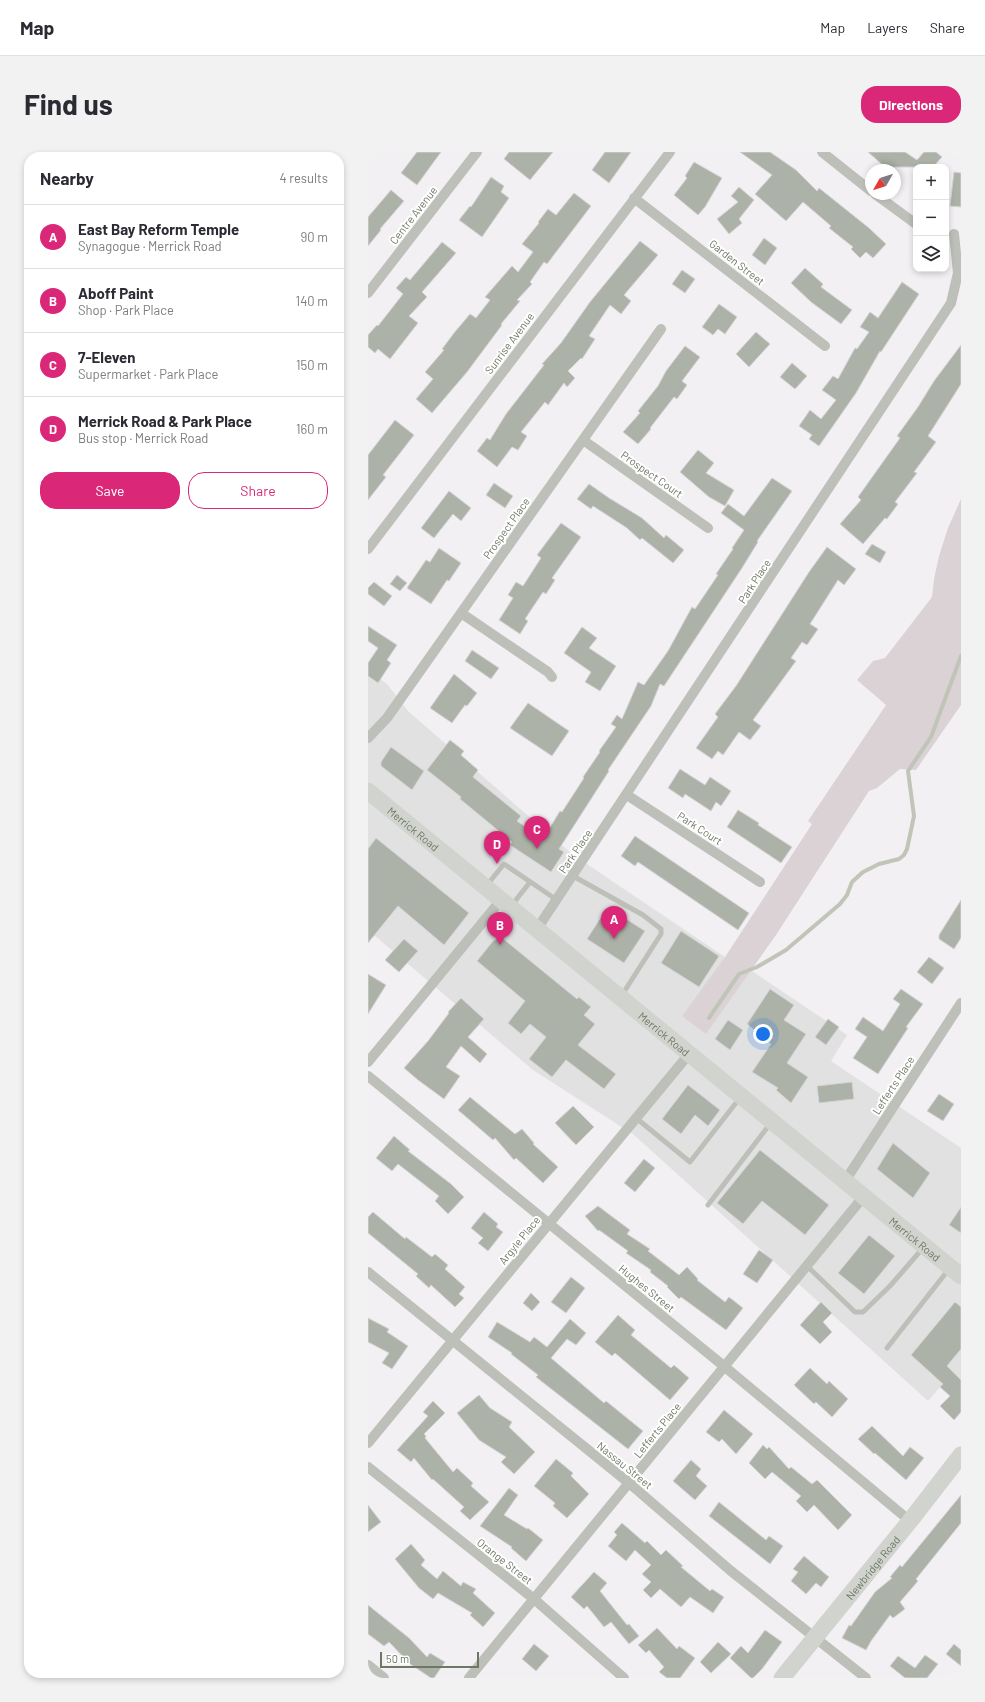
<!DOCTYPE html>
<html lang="en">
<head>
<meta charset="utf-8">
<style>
  body { margin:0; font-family:Barlow,sans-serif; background:#f2f2f3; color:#2b2b33 }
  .controls { position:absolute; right:12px; top:12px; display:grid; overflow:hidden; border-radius:8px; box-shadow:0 2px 6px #0003 }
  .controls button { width:36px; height:36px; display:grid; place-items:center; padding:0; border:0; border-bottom:1px solid #e1e1e2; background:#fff; color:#2b2b33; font:20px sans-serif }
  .compass { position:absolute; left:497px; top:12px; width:36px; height:36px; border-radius:50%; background:#fff; box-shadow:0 2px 6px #0003; rotate:231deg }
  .scale { position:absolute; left:12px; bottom:10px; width:99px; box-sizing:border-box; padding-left:4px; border:2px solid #6d7863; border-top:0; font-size:11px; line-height:14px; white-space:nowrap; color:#6d7863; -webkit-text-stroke:3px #fff; paint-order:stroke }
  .you { position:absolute; left:395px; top:882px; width:14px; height:14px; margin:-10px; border:3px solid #fff; border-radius:50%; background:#1a73e8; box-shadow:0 0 0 6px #1a73e833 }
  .badge { display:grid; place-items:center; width:26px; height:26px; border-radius:50%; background:#db2777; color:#fff; font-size:13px; font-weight:700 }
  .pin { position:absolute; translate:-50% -33px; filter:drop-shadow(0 1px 2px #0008) }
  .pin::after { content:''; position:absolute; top:21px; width:14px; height:12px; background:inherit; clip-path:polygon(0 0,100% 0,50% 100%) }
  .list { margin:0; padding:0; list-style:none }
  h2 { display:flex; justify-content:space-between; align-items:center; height:52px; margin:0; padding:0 16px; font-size:17px }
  h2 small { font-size:13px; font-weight:400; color:#7c7c81 }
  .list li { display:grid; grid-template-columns:26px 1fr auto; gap:12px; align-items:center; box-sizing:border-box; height:64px; padding:0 16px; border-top:1px solid #e1e1e2 }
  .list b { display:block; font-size:15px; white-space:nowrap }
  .list p { margin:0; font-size:13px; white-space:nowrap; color:#7c7c81 }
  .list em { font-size:13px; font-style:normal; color:#7c7c81 }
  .actions { display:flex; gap:8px; padding:12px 16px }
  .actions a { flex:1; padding:9px 0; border:1px solid #db2777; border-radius:16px; text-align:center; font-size:14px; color:#db2777 }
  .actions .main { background:#db2777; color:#fff }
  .icon { flex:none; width:22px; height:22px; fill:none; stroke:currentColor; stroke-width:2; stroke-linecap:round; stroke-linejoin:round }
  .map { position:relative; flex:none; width:593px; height:1526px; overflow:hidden; border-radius:16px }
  header { display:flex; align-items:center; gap:24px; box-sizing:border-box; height:56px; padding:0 20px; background:#fff; border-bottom:1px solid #e1e1e2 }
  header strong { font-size:19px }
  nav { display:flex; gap:22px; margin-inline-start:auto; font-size:14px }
  .intro { display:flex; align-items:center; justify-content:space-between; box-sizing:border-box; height:96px; padding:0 24px }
  h1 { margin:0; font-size:28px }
  .button { padding:10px 18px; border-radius:16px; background:#db2777; color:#fff; font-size:14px; font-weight:700 }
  main { display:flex; gap:24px; padding:0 24px }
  aside { flex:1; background:#fff; border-radius:16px; box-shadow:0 2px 6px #0003 }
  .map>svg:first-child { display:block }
</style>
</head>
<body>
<header>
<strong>Map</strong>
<nav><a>Map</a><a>Layers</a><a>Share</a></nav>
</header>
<div class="intro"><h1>Find us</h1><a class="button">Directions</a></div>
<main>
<aside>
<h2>Nearby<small>4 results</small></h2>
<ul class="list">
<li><span class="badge">A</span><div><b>East Bay Reform Temple</b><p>Synagogue · Merrick Road</p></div><em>90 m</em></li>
<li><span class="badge">B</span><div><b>Aboff Paint</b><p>Shop · Park Place</p></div><em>140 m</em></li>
<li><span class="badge">C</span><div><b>7-Eleven</b><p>Supermarket · Park Place</p></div><em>150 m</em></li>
<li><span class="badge">D</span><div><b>Merrick Road &amp; Park Place</b><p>Bus stop · Merrick Road</p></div><em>160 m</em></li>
</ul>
<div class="actions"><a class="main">Save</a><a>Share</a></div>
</aside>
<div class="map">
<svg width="593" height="1526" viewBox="0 0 593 1526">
  <rect width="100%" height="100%" fill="#f3f0f3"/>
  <path fill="#e2e1e1" d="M0,518L19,532L40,559L204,702L357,805L384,819L479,883L463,909L593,996V1228L584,1221L560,1249L266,983L165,918L0,778Z"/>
  <path fill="#dad2d4" d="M593,347V553L548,618L532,617L509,636L501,639L408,783L338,882L314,864L357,805L444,672L440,669L518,553L489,528L505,509L517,506L564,445L566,427L571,404L580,376Z"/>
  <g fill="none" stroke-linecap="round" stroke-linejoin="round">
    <path stroke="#c0c5b8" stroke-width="4" d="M341,866L371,822L389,815L418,798L472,752L479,743L484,730L495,720L511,712L531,707L536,703L539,697L546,664L540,619L563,585L593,504"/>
  </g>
  <path fill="#adb2a8" stroke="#d5d3d5" d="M49,0H73L49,33L33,21Z
    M141,0H185L162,28L136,7Z
    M237,0H263L241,31L224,18Z
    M372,0H402L428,18L449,39L451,36L501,76L518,92L505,106L498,100L492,106L483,97L485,95L461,76L463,74L435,50L418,69L387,42L404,23Z
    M500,0H537L549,8L556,0H568L574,5L565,15H517Z
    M326,10L354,26L337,55L330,63L306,43L319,26L317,24Z
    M586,20L593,21V55L582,54Z
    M123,25L136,34L133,40L141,46L114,85L91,68L102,54L103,55Z
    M371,35L386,48L371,67L374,71L361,82L349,67L370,50L363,44Z
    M23,38L36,49L12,77L13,78L0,94V65Z
    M206,41L223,54L179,112L176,110L162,130L164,132L149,148L152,149L133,172L134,173L99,220L64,261L48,247L65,227L57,220L76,198L74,197L86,181L102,162L108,166L122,148L117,145L144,114L150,120L165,100L154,92L171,71L170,70L180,57L188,63Z
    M396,86L409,96L397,113L384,103Z
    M272,89L290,103L256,143L263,149L253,162L242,153L221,184L227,187L214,207L213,206L200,219L207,226L199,235L196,231L180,253L177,250L153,280L159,284L150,298L144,295L129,315L109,299L119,286L122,288L138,262L176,213L174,212L193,191L222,150Z
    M74,90L88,101L54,140L59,145L41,164L50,171L22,207L10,197L7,201L0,195V183L9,173L10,174L35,142L28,136L38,125L42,128Z
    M437,116L455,132L453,135L484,158L473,172L443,150L423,131Z
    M314,118L327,127L317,141L304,132Z
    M534,130L551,142L513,200L512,199L488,241L451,294L441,287L444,283L431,274L442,258L453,267L468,248L454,238L465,224L470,227L487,196L489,197L501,180L492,175L502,160L510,166Z
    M351,152L369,165L357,182L350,177L345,183L334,175Z
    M388,180L402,192L381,215L368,202Z
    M593,193V232L560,284L568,290L546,320L549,321L527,350L530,352L519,367L517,366L495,392L472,372L493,348L490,345L532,286L529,284L550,255L566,229Z
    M317,194L332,205L314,229L319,233L309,247L306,245L282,276L283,277L270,292L255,280L272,261L270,259L290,234L298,219Z
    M424,211L439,224L427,237L412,225Z
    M27,268L46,283L15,323L18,325L0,348V303Z
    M330,298L346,311L338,321L366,338L357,354L341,345L312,320Z
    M404,326L424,339L389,389L390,390L374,416L296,534L292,532L283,554L240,618L241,619L191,697L196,700L183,720L142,693L144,690L92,647L93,645L59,618L82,588L96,599L93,603L110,618L105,625L153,664L149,669L175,687L192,659L194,660L216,626L215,625L232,600L231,599L248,575L243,572L249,563L254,567L270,530L276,533L300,499L324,455L327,457L350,423L348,422L365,397L364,396L376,378L353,361L360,352L376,364Z
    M126,331L145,344L137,356L118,343Z
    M221,332L241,346L274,366L296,386L298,383L316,398L305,411L274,386L272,388L259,376L225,354L223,357L209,347Z
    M81,339L103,356L93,369L85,362L66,386L53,376Z
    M193,371L213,385L184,426L187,428L178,442L175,440L157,467L160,469L152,482L131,468L145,446L140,443L148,430L155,434L173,406L169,403Z
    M504,392L518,400L512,411L497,402Z
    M459,395L488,417L476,433L470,428L442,472L450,477L439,493L434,490L423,506L428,509L385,568L393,574L382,588L371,580L355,603L350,599L344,607L328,596L350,565L347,562L368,534L441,420Z
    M71,396L93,411L81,429L79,428L63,452L39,436L58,408L62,410Z
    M29,423L39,431L32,439L22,432Z
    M6,430L24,444L16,454L0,442V436Z
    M0,474L29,493L19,508L23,511L10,531L0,524V511L10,496L0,489Z
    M214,475L229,486L221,496L248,514L232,539L217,530L223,520L196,501Z
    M104,498L131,516L123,527L97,509Z
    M86,522L109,541L99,554L97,553L84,571L62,556Z
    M160,551L201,579L184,604L142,576Z
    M23,595L56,619L44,638L13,614V610Z
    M312,617L337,633L342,625L363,639L353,654L348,650L343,659L317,642L315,646L300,636Z
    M370,658L391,671L390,673L424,695L413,711L359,675Z
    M267,684L381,761L370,778L270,710L267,714L253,704Z
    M8,686L101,761L76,793L30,754L0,791V697Z
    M593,748V786L586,797L571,787V783Z
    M235,762L247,770L252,763L277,779L256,811L219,787Z
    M313,779L351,804L331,835L293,811Z
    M133,785L209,847L211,845L223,855L216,863L227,872L210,893L248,922L236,937L198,908L184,925L161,907L178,885L162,872L153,882L140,871L157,849L109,809L125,789Z
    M36,787L50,799L31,820L17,808Z
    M561,805L576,816L564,832L549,820Z
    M0,822L18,833L0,862Z
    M402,837L426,853L416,868L438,882L419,911L440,925L423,951L408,938L410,936L384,920L403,892L379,872Z
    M533,837L555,852L538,875L540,876L510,922L485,906L499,885L487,877L495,865L515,879L532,852L525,847Z
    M93,846L116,867L100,885L119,902L112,911L93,894L78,915L92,924L76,947L50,928L36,916L60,889L81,861L80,860Z
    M460,867L471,875L458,893L447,885Z
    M360,868L375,878L362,898L347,887Z
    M484,930L486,947L451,951L449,934Z
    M320,933L352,958L340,974L327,963L313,982L294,967Z
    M571,942L586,952L575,969L559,959Z
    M102,945L147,982L154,977L166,991L165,992L190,1015L175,1031L148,1006L146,1008L127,986L125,988L90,958Z
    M205,954L226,975L208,993L187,971Z
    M26,984L42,998L40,999L83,1032L96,1045L80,1062L67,1049L71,1044L30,1012L24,1019L8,1006Z
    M525,991L562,1021L545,1046L509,1017Z
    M392,998L461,1053L437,1083L394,1049L375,1072L349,1051Z
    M276,1007L287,1016L267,1040L256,1031Z
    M230,1054L262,1078L259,1082L282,1097L280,1099L311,1123L319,1115L330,1127L329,1128L357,1150L361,1145L375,1156L358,1178L313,1145L311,1147L299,1135L300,1134L282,1120L283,1118L258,1101L260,1099L231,1078L230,1079L217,1064Z
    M593,1055V1081L581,1073Z
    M5,1060L37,1087L38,1085L64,1105L67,1102L80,1113L77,1117L97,1135L91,1142L96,1146L87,1155L63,1133L61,1136L48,1124L50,1122L0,1081V1065Z
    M116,1060L130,1072L128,1075L135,1080L120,1099L110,1091L115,1086L103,1076Z
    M501,1083L527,1104L496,1142L470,1121Z
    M391,1098L405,1108L389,1131L375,1122Z
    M203,1125L217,1136L198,1161L183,1150Z
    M163,1141L172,1150L164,1159L155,1151Z
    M453,1150L464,1161L455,1170L464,1180L452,1192L432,1173Z
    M587,1150L593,1155V1197L579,1214L593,1228V1260L586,1268L572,1254L582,1244L572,1235L575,1232L543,1203Z
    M250,1163L267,1178L263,1183L303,1216L306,1213L321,1226L302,1248L247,1201L244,1204L227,1190Z
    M0,1166L21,1177L19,1180L40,1194L24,1217L14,1211L21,1201L0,1190Z
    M202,1167L218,1181L208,1193L199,1187L183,1206L236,1251L238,1249L275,1279L260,1297L168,1225L170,1223L143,1202L144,1201L120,1185L129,1170L162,1190L166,1185L179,1195Z
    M442,1216L459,1232L461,1229L480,1247L464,1265L448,1250L446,1252L426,1233Z
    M111,1243L122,1256L144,1270L141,1275L167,1300L146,1322L133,1310L138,1305L111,1288L89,1261Z
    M65,1249L77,1261L56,1282L58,1284L57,1286L85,1320L89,1316L105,1331L103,1334L121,1350L102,1368L92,1359L96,1355L65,1327L64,1328L46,1306L43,1310L29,1298L60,1264L55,1260Z
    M356,1258L385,1282L368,1302L354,1287L351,1290L338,1280Z
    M504,1274L535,1304L542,1295L556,1306L538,1328L507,1301L506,1302L490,1287Z
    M395,1293L399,1297L401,1295L421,1317L423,1315L444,1332L449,1328L484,1363L470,1378L446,1353L439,1360L428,1349L433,1344L404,1320L397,1327L381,1311Z
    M188,1307L205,1321L203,1324L221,1342L199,1366L185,1354L187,1351L166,1334Z
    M323,1308L333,1317L328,1324L339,1334L327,1348L305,1329Z
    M141,1336L150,1343L136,1363L159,1377L160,1376L175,1388L158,1409L143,1396L144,1395L112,1374Z
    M593,1343V1371L548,1427L550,1429L532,1450L537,1457L525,1466L522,1463L503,1489L498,1498L474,1486L481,1473L483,1474L507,1440L524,1426L522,1425L532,1413L534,1415Z
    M351,1350L398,1388L401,1384L415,1394L402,1412L341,1364Z
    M0,1353L13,1370L0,1380Z
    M254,1371L277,1391L279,1389L293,1403L298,1398L315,1414L313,1415L342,1439L344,1437L356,1445L345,1461L322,1445L313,1455L292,1437L283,1446L275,1438L283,1430L274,1422L283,1413L267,1398L258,1409L240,1394L249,1383L246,1380Z
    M43,1392L57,1408L53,1413L69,1427L75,1419L93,1434L95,1430L108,1437L105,1441L127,1461L115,1475L102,1463L104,1461L70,1441L65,1447L51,1436L27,1407Z
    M436,1404L461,1425L453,1435L448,1431L438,1442L423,1429L430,1420L425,1417Z
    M226,1420L239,1431L232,1439L259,1473L261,1472L271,1484L261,1492L243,1470L236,1475L219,1454L216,1457L203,1445Z
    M0,1453L41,1486L59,1505L62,1501L77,1510L66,1526H63L42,1512L21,1490L16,1494L0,1482Z
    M289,1476L309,1497L311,1494L327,1506L312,1526H299L291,1520L296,1515L281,1498L278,1501L270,1493Z
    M397,1478L414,1490L394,1517L385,1526H383L362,1506L373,1494L380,1501Z
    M350,1490L363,1502L343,1521L332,1510Z
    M166,1492L181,1504L168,1519L154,1507Z
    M586,1492L593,1498V1514L578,1502Z
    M557,1503L570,1512L559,1526H537L522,1514L530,1504L547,1516Z"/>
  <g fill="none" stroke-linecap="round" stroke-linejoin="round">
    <path stroke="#bcc0b9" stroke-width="5" d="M205,724L275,763L293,777V782L254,843
      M119,733L136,712L189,748
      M144,753L162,730
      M268,966L322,1010L371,947
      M340,1053L402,972
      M439,1114L487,1160H495L522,1134L555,1096
      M519,1196L581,1117"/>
    <path stroke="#bcc0b9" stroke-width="10" d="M454,0L503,39
      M507,42L548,72
      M266,46L457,194
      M0,141L109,0
      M215,288L340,376
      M0,397L302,0
      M93,461L180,520L184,525
      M0,586L19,566L293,177
      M259,643L392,730
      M169,777L583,151L590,121L586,82
      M0,910L133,748
      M0,924L357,1215L542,1369
      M477,1029L593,851
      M0,1120L261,1331L363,1419L498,1526
      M0,1291L321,902
      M0,1315L166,1447L256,1526
      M0,1513L16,1526
      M101,1526L496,1044"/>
    <g stroke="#d1d4ce" stroke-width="17">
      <path id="s1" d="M0,639L593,1124"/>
      <path id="s2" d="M414,1526L542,1369L593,1303"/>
    </g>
  </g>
  <g text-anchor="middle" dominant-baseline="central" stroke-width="4" stroke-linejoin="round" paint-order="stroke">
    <g font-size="11" fill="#6d7863" stroke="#fff">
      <text transform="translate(45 63) rotate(-52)">Centre Avenue</text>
      <text transform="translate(369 110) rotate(38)">Garden Street</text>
      <text transform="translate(141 191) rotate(-53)">Sunrise Avenue</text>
      <text transform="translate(284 322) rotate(35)">Prospect Court</text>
      <text transform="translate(138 376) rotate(-55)">Prospect Place</text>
      <text transform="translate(386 429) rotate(-57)">Park Place</text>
      <text stroke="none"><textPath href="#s1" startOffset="59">Merrick Road</textPath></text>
      <text transform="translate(332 676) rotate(33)">Park Court</text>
      <text transform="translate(207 699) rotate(-56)">Park Place</text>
      <text stroke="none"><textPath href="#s1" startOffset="383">Merrick Road</textPath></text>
      <text transform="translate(525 933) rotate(-57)">Lefferts Place</text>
      <text stroke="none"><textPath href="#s1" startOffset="707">Merrick Road</textPath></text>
      <text transform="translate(151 1088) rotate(-51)">Argyle Place</text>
      <text transform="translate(279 1136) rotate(39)">Hughes Street</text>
      <text transform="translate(289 1278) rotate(-51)">Lefferts Place</text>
      <text transform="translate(257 1313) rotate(39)">Nassau Street</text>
      <text transform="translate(137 1409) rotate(38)">Orange Street</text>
      <text stroke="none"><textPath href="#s2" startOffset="143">Newbridge Road</textPath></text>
    </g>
  </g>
</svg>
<div class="controls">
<button>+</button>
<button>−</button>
<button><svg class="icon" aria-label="layers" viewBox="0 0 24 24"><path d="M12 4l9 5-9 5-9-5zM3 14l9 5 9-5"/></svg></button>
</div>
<svg class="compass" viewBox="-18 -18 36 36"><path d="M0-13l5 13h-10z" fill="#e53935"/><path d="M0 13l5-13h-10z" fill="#7c7c81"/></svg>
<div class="scale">50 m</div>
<div class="you"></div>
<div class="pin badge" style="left:246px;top:787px">A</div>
<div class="pin badge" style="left:132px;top:793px">B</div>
<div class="pin badge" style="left:169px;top:697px">C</div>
<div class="pin badge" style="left:129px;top:712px">D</div>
</div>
</main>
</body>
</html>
